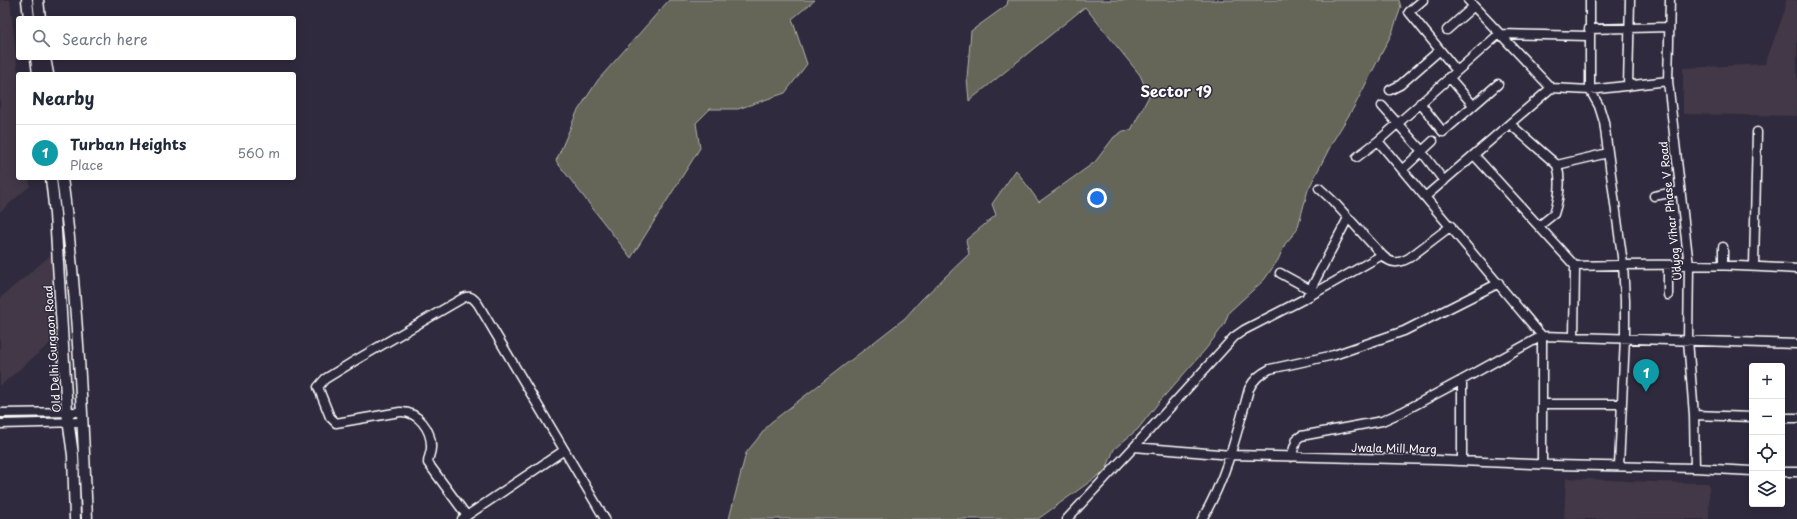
<!DOCTYPE html>
<html lang="en">
<head>
<meta charset="utf-8">
<style>
  body { margin:0; font-family:"Playpen Sans",sans-serif; background:#f6f6f7; color:#1f2937 }
  .controls { position:absolute; right:12px; bottom:12px; display:grid; overflow:hidden; border-radius:4px; box-shadow:0 2px 10px #0003 }
  .controls button { width:36px; height:36px; display:grid; place-items:center; padding:0; border:0; border-bottom:1px solid #e0e1e3; background:#fff; color:#1f2937; font:20px sans-serif }
  .you { position:absolute; left:1097px; top:198px; width:14px; height:14px; margin:-10px; border:3px solid #fff; border-radius:50%; background:#1a73e8; box-shadow:0 0 0 6px #1a73e833 }
  .badge { display:grid; place-items:center; width:26px; height:26px; border-radius:50%; background:#84754c; color:#fff; font-size:13px; font-weight:700 }
  .pin { position:absolute; translate:-50% -33px; filter:drop-shadow(0 1px 2px #0008) }
  .pin::after { content:''; position:absolute; top:21px; width:14px; height:12px; background:inherit; clip-path:polygon(0 0,100% 0,50% 100%) }
  .list { margin:0; padding:0; list-style:none }
  h2 { display:flex; justify-content:space-between; align-items:center; height:52px; margin:0; padding:0 16px; font-size:17px }
  h2 small { font-size:13px; font-weight:400; color:#747a83 }
  .list li { display:grid; grid-template-columns:26px 1fr auto; gap:12px; align-items:center; box-sizing:border-box; height:56px; padding:0 16px; border-top:1px solid #e0e1e3 }
  .list b { display:block; font-size:15px; white-space:nowrap }
  .list p { margin:0; font-size:13px; white-space:nowrap; color:#747a83 }
  .list em { font-size:13px; font-style:normal; color:#747a83 }
  .icon { flex:none; width:22px; height:22px; fill:none; stroke:currentColor; stroke-width:2; stroke-linecap:round; stroke-linejoin:round }
  .map { position:relative; flex:none; width:1797px; height:519px; overflow:hidden }
  .search { position:absolute; background:#fff; box-shadow:0 2px 10px #0003; left:16px; top:16px; width:280px; height:44px; display:flex; align-items:center; gap:10px; box-sizing:border-box; padding:0 14px; border-radius:4px; color:#747a83; font-size:15px }
  .panel { position:absolute; background:#fff; box-shadow:0 2px 10px #0003; left:16px; top:72px; width:280px; height:108px; border-radius:4px }
  .map>svg:first-child { display:block }
</style>
</head>
<body>
<div class="map">
<svg width="1797" height="519" viewBox="0 0 1797 519">
  <rect width="100%" height="100%" fill="#2f2a3d"/>
  <filter id="ink" filterUnits="userSpaceOnUse"><feTurbulence type="fractalNoise" baseFrequency=".025" numOctaves="2"/><feDisplacementMap in="SourceGraphic" scale="8" xChannelSelector="R" yChannelSelector="G"/><feConvolveMatrix kernelMatrix="1 2 1 2 8 2 1 2 1" color-interpolation-filters="sRGB"/></filter>
  <g filter="url(#ink)">
    <path fill="#423846" d="M0,0H10L18,74V178H29L30,186L0,212Z
      M1786,0H1797V116L1683,114V68L1765,64L1785,10Z
      M52,254L60,335L0,386V298Z
      M1566,478L1653,482L1709,483V519H1564Z"/>
    <path fill="#656658" stroke="#b2b2ac" d="M669,0H815L792,19L807,64L785,93L738,109H710L696,123L700,148L631,258L556,161L577,112L598,80Z
      M1008,0H1399L1401,7L1392,33L1354,107L1333,141L1308,190L1297,230L1285,244L1278,260L1264,280L1229,312L1224,325L1205,350L1159,402L1138,429L1114,449L1106,470L1038,519H729L746,453L770,423L905,318L921,300L969,254L966,240L996,215L992,204L1016,170L1039,202L1095,162L1114,137L1123,131L1131,130L1149,96L1140,75L1085,7L969,101L967,78L971,31L1007,5Z"/>
    <g fill="none" stroke-linecap="round" stroke-linejoin="round">
      <defs>
        <path id="minor" d="M1423,0L1409,12L1457,71
          M1468,0L1551,88L1590,90L1668,81
          M1590,0V90L1599,106L1604,122L1623,264L1625,300V338L1619,466
          M1670,0L1668,81L1689,266L1688,340L1694,415L1695,468
          M1589,29L1669,27
          M1447,30L1473,7
          M1449,77L1473,105
          M1628,86L1630,0
          M1390,90L1400,85L1440,50
          M1420,103L1443,132L1498,84
          M1382,106L1422,151
          M1510,124L1557,165C1562,181 1559,199 1554,214L1539,226
          M1378,141L1542,336V464
          M1474,155L1575,266C1649,264 1723,264 1797,269
          M1425,156L1444,181
          M1357,157L1378,141L1499,34L1589,36
          M1557,165L1608,153
          M1403,169L1433,141
          M1319,188L1332,200L1382,255C1391,264 1398,264 1409,258L1451,226
          M1654,196L1680,191
          M1425,197L1551,88
          M1723,247V265
          M1668,265V295
          M1754,266L1757,132
          M1280,273L1311,290
          M1306,298L1348,218
          M1574,337L1575,266
          M1462,380V461
          M1542,404H1622
          M0,413L81,412
          M1694,415L1752,417
          M1782,418H1797
          M0,424L81,422
          M1134,447L1234,337L1244,330L1306,298L1382,255
          M1291,457L1297,439L1301,436L1382,421L1402,412L1462,380L1542,336L1797,344
          M1782,472H1797
          M467,516L428,463C428,457 431,453 431,448C432,430 418,411 400,412L336,423L330,417L318,387L325,379L356,360L463,298C471,295 473,298 478,304L605,519
          M462,519L563,451
          M1067,519L1134,447L1231,455L1437,460L1555,465L1695,468L1752,471
          M1202,519C1226,479 1237,433 1249,389C1254,379 1260,374 1270,369L1334,355L1404,331L1499,283"/>
        <path id="major" d="M27,0L29,18
          M38,0L40,18
          M36,58L38,74
          M45,58L48,74
          M51,178L55,214L67,412L73,455L75,519
          M62,178C77,291 82,405 87,519"/>
      </defs>
      <use href="#minor" stroke="#fff" stroke-width="11"/>
      <use href="#major" stroke="#fff" stroke-width="13"/>
      <use href="#minor" stroke="#2f2a3d" stroke-width="8"/>
      <use href="#major" stroke="#2f2a3d" stroke-width="10"/>
    </g>
  </g>
  <g text-anchor="middle" dominant-baseline="central" stroke-width="3" stroke-linejoin="round" paint-order="stroke">
    <g font-size="11" fill="#fff" stroke="#2f2a3d">
      <text transform="translate(1670 211) rotate(-96)">Udyog Vihar Phase V Road</text>
      <text transform="translate(52 349) rotate(-94)">Old Delhi Gurgaon Road</text>
      <text transform="translate(1394 448) rotate(1)">Jwala Mill Marg</text>
    </g>
    <g font-size="15" font-weight="bold" fill="#fff" stroke="#2f2a3d">
      <text x="1176" y="90">Sector 19</text>
    </g>
  </g>
</svg>
<div class="controls">
<button>+</button>
<button>−</button>
<button><svg class="icon" aria-label="locate" viewBox="0 0 24 24"><circle cx="12" cy="12" r="6"/><path d="M12 2v4M12 18v4M2 12h4M18 12h4"/></svg></button>
<button><svg class="icon" aria-label="layers" viewBox="0 0 24 24"><path d="M12 4l9 5-9 5-9-5zM3 14l9 5 9-5"/></svg></button>
</div>
<div class="you"></div>
<div class="pin badge" style="left:1646px;top:392px;background:#0f9aa8">1</div>
<div class="search"><svg class="icon" aria-label="search" viewBox="0 0 24 24"><circle cx="10" cy="10" r="6"/><path d="M15 15l6 6"/></svg>Search here</div>
<section class="panel">
<h2>Nearby<small></small></h2>
<ul class="list">
<li><span class="badge" style="background:#0f9aa8">1</span><div><b>Turban Heights</b><p>Place</p></div><em>560 m</em></li>
</ul>
</section>
</div>
</body>
</html>
